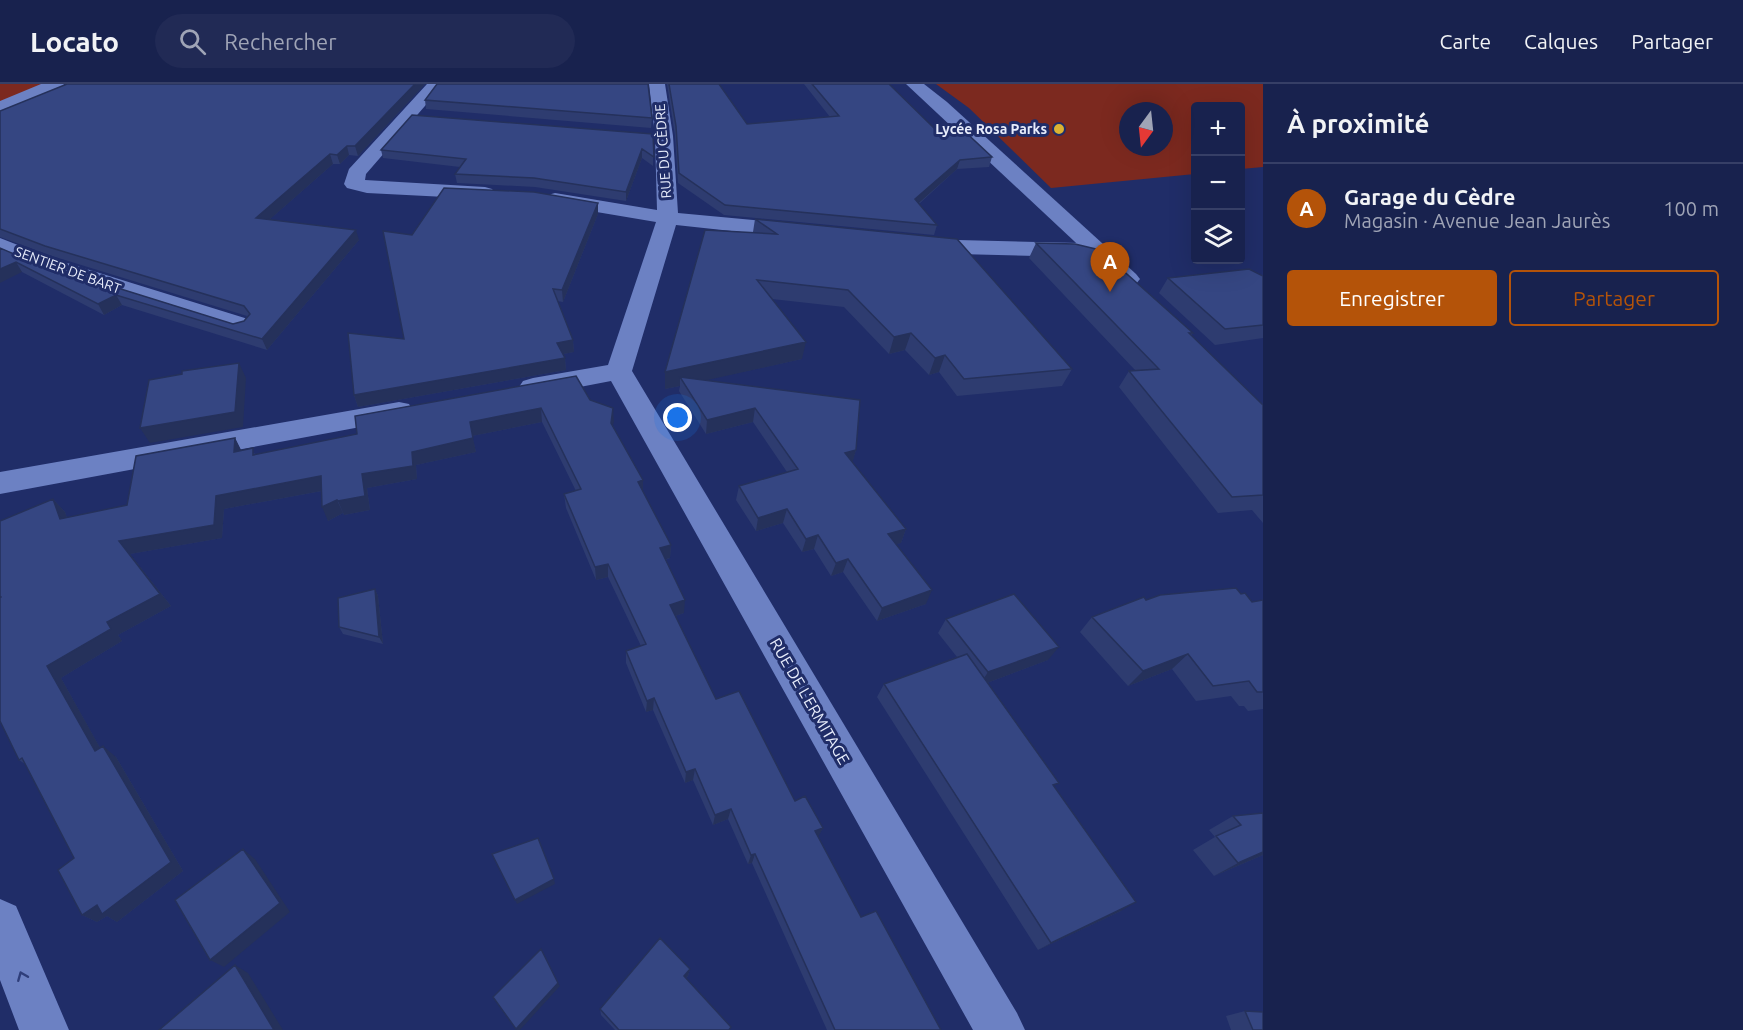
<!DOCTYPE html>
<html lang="fr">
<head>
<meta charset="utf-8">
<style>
  body { margin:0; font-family:Ubuntu,sans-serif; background:#212a55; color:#f1f3f6 }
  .controls { position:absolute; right:18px; top:18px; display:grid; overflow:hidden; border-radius:6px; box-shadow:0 6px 24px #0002 }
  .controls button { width:54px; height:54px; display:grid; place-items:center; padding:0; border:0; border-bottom:2px solid #363f66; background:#18224e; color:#f1f3f6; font:30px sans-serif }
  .compass { position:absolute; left:1119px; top:18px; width:54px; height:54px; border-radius:50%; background:#18224e; box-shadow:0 6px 24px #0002; rotate:195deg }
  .you { position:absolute; left:678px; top:334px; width:21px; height:21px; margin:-15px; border:4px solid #fff; border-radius:50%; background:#1a73e8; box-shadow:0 0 0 9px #1a73e833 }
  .badge { display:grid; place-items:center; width:39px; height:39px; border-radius:50%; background:#b45309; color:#fff; font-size:20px; font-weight:700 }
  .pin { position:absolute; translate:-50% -50px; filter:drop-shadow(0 2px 3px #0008) }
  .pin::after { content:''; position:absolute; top:32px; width:21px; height:18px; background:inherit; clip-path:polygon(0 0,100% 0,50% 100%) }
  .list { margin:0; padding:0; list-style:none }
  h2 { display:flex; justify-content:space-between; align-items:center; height:78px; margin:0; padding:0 24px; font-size:26px }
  h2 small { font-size:20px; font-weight:400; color:#9fa4b6 }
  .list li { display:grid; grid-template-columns:39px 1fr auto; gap:18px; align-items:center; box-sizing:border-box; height:90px; padding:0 24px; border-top:2px solid #363f66 }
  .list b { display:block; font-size:22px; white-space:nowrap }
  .list p { margin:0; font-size:20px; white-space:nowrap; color:#9fa4b6 }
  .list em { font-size:20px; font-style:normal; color:#9fa4b6 }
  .actions { display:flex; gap:12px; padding:18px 24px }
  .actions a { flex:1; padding:14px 0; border:2px solid #b45309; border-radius:6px; text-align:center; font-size:21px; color:#b45309 }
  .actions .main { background:#b45309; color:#fff }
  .icon { flex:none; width:33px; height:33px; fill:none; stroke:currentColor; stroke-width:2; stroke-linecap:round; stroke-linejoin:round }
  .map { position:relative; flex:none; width:1263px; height:946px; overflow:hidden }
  header { display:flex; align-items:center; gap:36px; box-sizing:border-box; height:84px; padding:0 30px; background:#18224e; border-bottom:2px solid #363f66 }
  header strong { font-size:28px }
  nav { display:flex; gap:33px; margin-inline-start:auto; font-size:21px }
  .search { width:420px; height:54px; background:#212a55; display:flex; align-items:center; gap:15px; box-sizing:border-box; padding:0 21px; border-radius:33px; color:#9fa4b6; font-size:22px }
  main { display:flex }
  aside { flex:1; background:#18224e }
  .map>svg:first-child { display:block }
</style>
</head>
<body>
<header>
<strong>Locato</strong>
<div class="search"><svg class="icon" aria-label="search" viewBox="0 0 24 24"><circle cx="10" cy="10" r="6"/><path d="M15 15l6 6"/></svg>Rechercher</div>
<nav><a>Carte</a><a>Calques</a><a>Partager</a></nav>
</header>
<main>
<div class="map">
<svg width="1263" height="946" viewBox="0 0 1263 946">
  <rect width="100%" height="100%" fill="#202d68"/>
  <path fill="#7c291f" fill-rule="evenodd" d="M0,0H47L0,19Z
    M936,0H1263V83L1241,85L1240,22H1196L1195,90L1051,104L969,24ZM1128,27H1164V63H1128Z"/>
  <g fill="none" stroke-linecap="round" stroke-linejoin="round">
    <path fill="#6c81c3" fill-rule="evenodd" d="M41,0H64L62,4L0,28V17Z
      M427,0H444L366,90L365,96L485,103L492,105L495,109L492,113L485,115L367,109L347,104L344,100L349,85Z
      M649,0H665L673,52L678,129L798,140L806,142L809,147L806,152L798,154L676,141L632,287L1017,929L1025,946H973L611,297L533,312L523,309L519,303L523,297L533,294L608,281L656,138L555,121L548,119L545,115L548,111L555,109L657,126L655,52Z
      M918,152L958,156L1079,159L1087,161L1090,166L1087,171L1079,173L958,170L910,164L907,159L910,154Z
      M0,154L51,174L248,235L252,240L248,245L239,248L230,245L35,184L0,169Z
      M399,318L409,320L413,327L409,334L0,410V388Z
      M0,815L16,822L69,946H19L0,896Z"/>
    <path fill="#6c81c3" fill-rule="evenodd" d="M906,0H924L947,18L1136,190L1140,195L1136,200L1128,202L1120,200Z"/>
  </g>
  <path fill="#2e3c70" d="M425,0L358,72L349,71L340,80H333L269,136L359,156L267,266L122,221L104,231L22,188L0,164L28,176L233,240L244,237L247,232L52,172L0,153V27Z
    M667,0H719L747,40L830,33L804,0H889L935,45L992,73L989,83L957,85L919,120L937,141L934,151L724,131L678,99L675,52Z
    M425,16L652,34L651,44L426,25Z
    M653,50V82L642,74L626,117L535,103L457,99L455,90L460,83L383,74L381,66Z
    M598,119V130L563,218L557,217L573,256L574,268L563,270L565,274L566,286L358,323L354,311L404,255L412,151Z
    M755,135L1072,285L1062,302L957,312L939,288L929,291L905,266L889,270L844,223L772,215L802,275L705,296L856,366L852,378L906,445L901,459L895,460L926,520L877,537L843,488L831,492L814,465L802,468L783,439L756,447L736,416L739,402L787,388L753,338L706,350L679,307L680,302L665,305V288L753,148Z
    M1036,159L1193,249L1191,252L1263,321V439L1252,426L1218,429L1119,303L1129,287L1135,286L1029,174Z
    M1263,192V254L1215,261L1159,209L1168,194Z
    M590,316L613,324V342L643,396V407L671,461L670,474L665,476L684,529L675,532L716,615L795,717L823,744L818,752L861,833L941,946H827L752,779L748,780L728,735L713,741L693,696L685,699L653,626L646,628L626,579V567L641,562L608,493L596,496L566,424L564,410L576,407L542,338L472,352L476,368L416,381L417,395L367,404L370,426L344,431L343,429L328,437L322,407L224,425L222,454L130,470L171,522L118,551L122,557L61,594L100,664L116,673L183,787L117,838L107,832L97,838L82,831L74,774L25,680L19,676L53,415L65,428L67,434L127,421L235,354L241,366L256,370Z
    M375,505L378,512L383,560L343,550L339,543Z
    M1241,510L1252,518L1263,516V625L1248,627L1244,622H1239L1231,612L1196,617L1172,585L1128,602L1080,548L1092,533L1146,516Z
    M946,535L1048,576L987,599L1055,703L1121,827L1038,866L877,613L884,600L957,573L938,549Z
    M1233,732L1263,771L1214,792L1193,766L1215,753L1209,746Z
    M690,885L688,892L686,895L730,946H615L601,931L600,925Z
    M1245,927L1263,946H1231L1226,932Z"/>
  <path fill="#25315b" d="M415,0H425L358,72L355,62Z
    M347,62L349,71L340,80L337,71Z
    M642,65V74L626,117V108Z
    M330,70L333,80L260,144L256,134Z
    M960,76L957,85L912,125L915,115Z
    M598,119V130L563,218L562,206Z
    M356,146L359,156L267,266L262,255Z
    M16,178L22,188L0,199V185Z
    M116,211L122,221L104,231L98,220Z
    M911,249L905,266L889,270L894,253Z
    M573,256L574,268L558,271L557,259Z
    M806,258L802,275L685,301L680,293V302L665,305V288Z
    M945,271L939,288L929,291L935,274Z
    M565,274L566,286L358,323L354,311Z
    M239,279L246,294L243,343L150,359L140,344Z
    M541,324L542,338L472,352L470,338Z
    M613,324L614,337L611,352V339Z
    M755,324L753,338L706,350L707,336Z
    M235,354L242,368H234Z
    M473,354L476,368L416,381L417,395L367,404L370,426L344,431L338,417L362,390L412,368Z
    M856,366L852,380L845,369Z
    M321,392L327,406L224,425L222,454L130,470L171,522L118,551L122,557L61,594L108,678L95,667L47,582L107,538L119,457L216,412Z
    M643,396V410L638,398Z
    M53,415L65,428L72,449L60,435Z
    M337,416L343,429L328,437L322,423Z
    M787,425L783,439L756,447L758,434Z
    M906,445L901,459L882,464L888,450Z
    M818,451L814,465L802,468L806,455Z
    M671,461L670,474L659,477L660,464Z
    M848,475L843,488L831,492L836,479Z
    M608,480V493L596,496L595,483Z
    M375,505L378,512L383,560L379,553Z
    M932,506L926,520L877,537L882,524Z
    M685,516L684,529L669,534L670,521Z
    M1059,563L1048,576L979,602L988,588Z
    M1188,570L1172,585L1128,602L1143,587Z
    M654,614L653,626L646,628L647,617Z
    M103,662L116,673L183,787L117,838L107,832L97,838L82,831L97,821Z
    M695,685L693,696L685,699L686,688Z
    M731,725L728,735L713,741L715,731Z
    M823,744L818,753L815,747Z
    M243,765L255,775L290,828L224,883L210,876Z
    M1263,768V771L1214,792L1238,779Z
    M755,770L752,779L748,780L751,771Z
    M554,795L555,800L517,820L515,816Z
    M1136,818L1121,827L1038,866L1051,859Z
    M235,881L248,889L283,946H274Z
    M690,885L688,892L682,899L684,892Z
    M558,899L560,902L520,946H517L516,945Z"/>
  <path fill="#354682" stroke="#25315b" stroke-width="1.5" d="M67,0H415L355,62H347L337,71L330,70L256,134L356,146L262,255L116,211L98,220L16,178L0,185V164L28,176L233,240L244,237L250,230L244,222L45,162L0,145V27Z
    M437,0H648L652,34L425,16Z
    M669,0H719L747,40L839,32L812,0H889L935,45L960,43L992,73L960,76L915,115L937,141L725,121L679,89L676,42Z
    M412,31L653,50L654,73L642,65L626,108L534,94L455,90L466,75L381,66Z
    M444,104L534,108L598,119L562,206L553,205L573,256L557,259L565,274L354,311L348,249L404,255L383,147L412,151Z
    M755,135L957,155L1072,285L964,295L945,271L935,274L911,249L894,253L848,206L757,196L806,258L665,288L705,146L777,150Z
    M1036,159L1075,160L1100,166L1193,249H1189L1263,321V411L1232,413L1129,287L1159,285Z
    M1249,185L1263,192V241L1225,245L1168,194Z
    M239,279L235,328L140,344L149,296L182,290V287Z
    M576,292L590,316L613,324L611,339L643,396L638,398L671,461L660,464L685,516L670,521L716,615L739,607L795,717L805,712L823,744L815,747L861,833L876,827L941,946H835L755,770L751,771L731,725L715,731L695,685L686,688L654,614L647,617L626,567L646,560L608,480L595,483L564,410L581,405L541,324L470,338L473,354L412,368L413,382L362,390L365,412L338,417L337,416L322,423L321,392L216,412L214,441L119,457L160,510L107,538L111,545L47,582L95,667L103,662L171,778L102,830L97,821L82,831L58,786L74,774L22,674L19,676L0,637V514L1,513L0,512V437L53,415L60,435L127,421L136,372L235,354L234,368L253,364V371L357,350L355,332Z
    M680,293L860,316L856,366L845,369L906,445L888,450L932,506L882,524L848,475L836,479L818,451L806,455L787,425L758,434L739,402L798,385L755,324L707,336Z
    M1236,504L1241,510L1245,509L1252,518L1263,516V608H1257L1249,597L1213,602L1188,570L1143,587L1092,533L1144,513L1146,516L1160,511Z
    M375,505L379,553L339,543L338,514Z
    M1014,510L1059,563L988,588L946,535Z
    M967,570L1059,699L1053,701L1136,818L1051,859L884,600Z
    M1263,729V768L1238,779L1216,752L1241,741L1233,732Z
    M538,754L554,795L515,816L492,770Z
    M243,765L280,819L210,876L175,816Z
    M660,854L690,885L684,892L731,943L729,946H619L600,925Z
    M541,865L558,899L516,945L493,913Z
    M235,881L274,946H159Z
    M1245,927L1263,928V946H1253Z"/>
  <defs><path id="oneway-chevron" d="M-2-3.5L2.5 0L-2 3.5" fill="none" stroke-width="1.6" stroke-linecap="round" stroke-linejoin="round" transform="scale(1.5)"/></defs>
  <use stroke="#2f3e7a" href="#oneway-chevron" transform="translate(22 892) rotate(-112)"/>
  <circle fill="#dbb233" stroke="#202d68" stroke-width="2" cx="1059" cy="45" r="6"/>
  <g text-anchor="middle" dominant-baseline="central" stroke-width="6" stroke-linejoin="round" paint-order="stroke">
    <g font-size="14" font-weight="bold" fill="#e8edfc" stroke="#202d68" text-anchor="end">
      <text x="1047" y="45">Lycée Rosa Parks</text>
    </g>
    <g font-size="14" fill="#e8edfc" stroke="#202d68">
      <text transform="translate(663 67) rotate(-94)">RUE DU CÈDRE</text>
      <text transform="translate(68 186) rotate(20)">SENTIER DE BART</text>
    </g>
    <g font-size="16" fill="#e8edfc" stroke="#202d68">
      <text transform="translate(810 617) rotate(60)">RUE DE L'ERMITAGE</text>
    </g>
  </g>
</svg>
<div class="controls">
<button>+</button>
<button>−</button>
<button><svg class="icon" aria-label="layers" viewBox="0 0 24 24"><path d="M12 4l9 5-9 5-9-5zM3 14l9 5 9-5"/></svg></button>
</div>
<svg class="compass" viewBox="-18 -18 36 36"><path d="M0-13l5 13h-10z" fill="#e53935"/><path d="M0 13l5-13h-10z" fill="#9fa4b6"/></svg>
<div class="you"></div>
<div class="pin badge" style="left:1110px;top:208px">A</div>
</div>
<aside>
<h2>À proximité<small></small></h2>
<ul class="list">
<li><span class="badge">A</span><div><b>Garage du Cèdre</b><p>Magasin · Avenue Jean Jaurès</p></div><em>100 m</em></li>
</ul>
<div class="actions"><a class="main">Enregistrer</a><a>Partager</a></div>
</aside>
</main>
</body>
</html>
